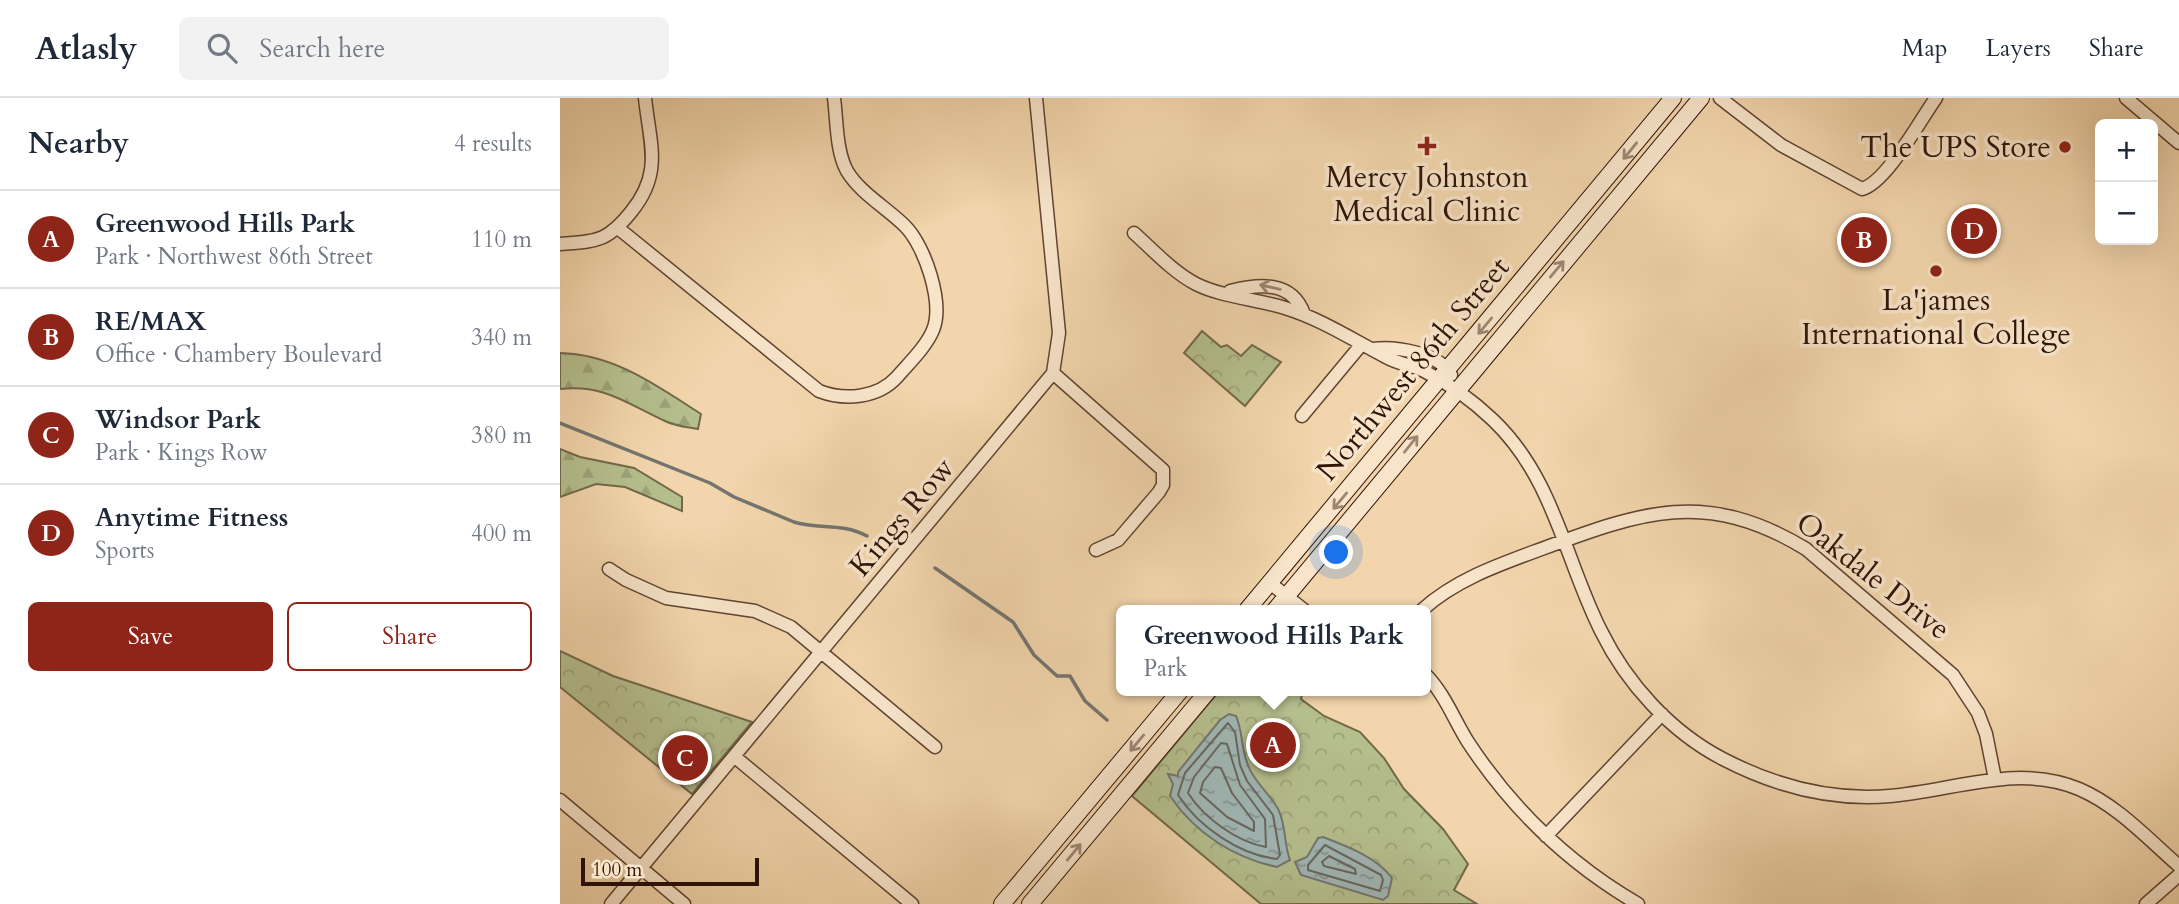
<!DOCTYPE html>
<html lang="en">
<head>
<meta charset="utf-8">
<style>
  body { margin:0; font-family:Cardo,serif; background:#f2f2f3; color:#1f2937 }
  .controls { position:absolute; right:21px; top:21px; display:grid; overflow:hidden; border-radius:10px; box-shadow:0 7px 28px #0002 }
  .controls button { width:63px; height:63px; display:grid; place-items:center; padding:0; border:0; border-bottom:2px solid #e0e1e3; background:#fff; color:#1f2937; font:35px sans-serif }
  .scale { position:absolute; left:21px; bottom:18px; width:178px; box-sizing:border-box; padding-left:7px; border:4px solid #301408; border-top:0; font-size:19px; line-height:24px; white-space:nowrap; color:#301408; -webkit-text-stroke:5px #f7e4c9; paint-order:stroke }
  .you { position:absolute; left:777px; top:455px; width:24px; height:24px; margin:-18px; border:5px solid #fff; border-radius:50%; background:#1a73e8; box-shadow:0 0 0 10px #1a73e833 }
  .badge { display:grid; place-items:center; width:46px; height:46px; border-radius:50%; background:#8f2418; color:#fff; font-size:23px; font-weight:700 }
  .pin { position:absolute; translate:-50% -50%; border:4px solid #fff; box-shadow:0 2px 7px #0006 }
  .popup { position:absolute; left:556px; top:507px; width:315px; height:91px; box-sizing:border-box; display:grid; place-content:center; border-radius:10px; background:#fff; filter:drop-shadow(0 2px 5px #0005); font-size:23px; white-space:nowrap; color:#747a83 }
  .popup b { font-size:26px; color:#1f2937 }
  .popup::after { content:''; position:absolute; left:50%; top:100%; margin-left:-14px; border:14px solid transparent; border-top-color:#fff }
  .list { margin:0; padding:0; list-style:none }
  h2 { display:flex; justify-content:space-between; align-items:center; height:91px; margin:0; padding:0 28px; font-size:30px }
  h2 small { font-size:23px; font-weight:400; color:#747a83 }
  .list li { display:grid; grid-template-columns:46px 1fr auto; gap:21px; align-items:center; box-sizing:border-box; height:98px; padding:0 28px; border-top:2px solid #e0e1e3 }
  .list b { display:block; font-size:26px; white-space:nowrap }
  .list p { margin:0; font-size:23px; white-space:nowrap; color:#747a83 }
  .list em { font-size:23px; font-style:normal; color:#747a83 }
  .actions { display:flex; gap:14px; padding:21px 28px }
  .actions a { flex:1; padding:16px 0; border:2px solid #8f2418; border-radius:10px; text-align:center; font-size:24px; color:#8f2418 }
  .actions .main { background:#8f2418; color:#fff }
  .icon { flex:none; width:38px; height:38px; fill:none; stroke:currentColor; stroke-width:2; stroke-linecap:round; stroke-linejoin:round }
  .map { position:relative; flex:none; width:1619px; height:806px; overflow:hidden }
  header { display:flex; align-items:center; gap:42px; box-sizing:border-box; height:98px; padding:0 35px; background:#fff; border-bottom:2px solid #e0e1e3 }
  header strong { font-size:33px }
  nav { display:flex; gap:38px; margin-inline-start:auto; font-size:24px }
  .search { width:490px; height:63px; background:#f2f2f3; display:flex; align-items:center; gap:18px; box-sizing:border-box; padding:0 24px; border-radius:10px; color:#747a83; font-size:26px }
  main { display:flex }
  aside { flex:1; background:#fff }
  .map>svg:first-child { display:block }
</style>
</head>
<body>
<header>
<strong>Atlasly</strong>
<div class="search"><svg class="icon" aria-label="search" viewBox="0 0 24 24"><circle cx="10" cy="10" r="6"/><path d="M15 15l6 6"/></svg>Search here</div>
<nav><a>Map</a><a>Layers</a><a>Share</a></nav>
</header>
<main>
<aside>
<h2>Nearby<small>4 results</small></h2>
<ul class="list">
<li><span class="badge">A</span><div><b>Greenwood Hills Park</b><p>Park · Northwest 86th Street</p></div><em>110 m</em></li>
<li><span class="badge">B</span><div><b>RE/MAX</b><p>Office · Chambery Boulevard</p></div><em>340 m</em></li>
<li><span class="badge">C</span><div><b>Windsor Park</b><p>Park · Kings Row</p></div><em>380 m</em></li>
<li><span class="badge">D</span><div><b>Anytime Fitness</b><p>Sports</p></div><em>400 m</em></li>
</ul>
<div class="actions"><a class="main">Save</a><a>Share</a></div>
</aside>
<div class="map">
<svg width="1619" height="806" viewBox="0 0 1619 806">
  <defs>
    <pattern id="forest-firs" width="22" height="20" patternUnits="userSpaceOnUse" patternTransform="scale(1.75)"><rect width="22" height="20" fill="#b5be8d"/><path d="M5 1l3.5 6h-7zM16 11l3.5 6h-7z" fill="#9ca278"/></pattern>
    <pattern id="park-crowns" width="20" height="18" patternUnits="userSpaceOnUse" patternTransform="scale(1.75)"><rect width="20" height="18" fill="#b5be8d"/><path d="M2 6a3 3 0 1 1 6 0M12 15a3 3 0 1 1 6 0" fill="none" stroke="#9ca278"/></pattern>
    <pattern id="water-ripples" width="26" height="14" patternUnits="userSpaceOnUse" patternTransform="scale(1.75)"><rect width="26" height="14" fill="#9fb6b4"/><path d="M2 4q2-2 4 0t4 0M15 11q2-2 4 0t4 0" fill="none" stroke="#829390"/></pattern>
  </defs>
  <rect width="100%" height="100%" fill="#f2d5ac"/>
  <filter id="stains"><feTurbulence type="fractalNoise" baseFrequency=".00286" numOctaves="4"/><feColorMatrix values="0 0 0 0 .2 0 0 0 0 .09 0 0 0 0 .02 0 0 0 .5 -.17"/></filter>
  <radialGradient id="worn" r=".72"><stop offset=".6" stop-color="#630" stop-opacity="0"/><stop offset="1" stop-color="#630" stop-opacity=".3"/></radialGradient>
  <path fill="url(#forest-firs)" stroke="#72694a" stroke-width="2" d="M0,255C54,256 97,288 141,316L138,331C127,329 115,328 105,323C67,306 45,286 0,291Z
    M0,351L20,359L74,370L122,399V413L65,389L36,386L0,399Z"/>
  <path fill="url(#park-crowns)" stroke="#72694a" stroke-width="2" d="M642,233L661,249L667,247L681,258L692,247L721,264L685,308L624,255Z
    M0,553L53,578L192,624L132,696L0,589Z
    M659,593H743L741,601L764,618L800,634L824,660L844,691L883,731L908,766L894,792L917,806H701L572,698Z"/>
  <path fill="url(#water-ripples)" stroke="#73756f" stroke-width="2" d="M669,616L676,618C683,634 681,651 688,667C694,685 711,696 719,713C726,728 724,747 730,762L717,769C674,760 635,735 610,698L613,686L608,676L618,678V674L660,622Z
    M763,739C786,748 817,759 832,780L828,798L823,802L741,777L735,764L747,759L758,740Z"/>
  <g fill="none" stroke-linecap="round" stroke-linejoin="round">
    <path stroke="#68655e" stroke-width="2" d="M668,625L675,634L680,667L687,683L713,717L720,757L717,761C679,757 638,728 618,697L625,675Z
      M661,645L667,646L680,687L705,721L706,749C677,744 644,720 628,695L634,679Z
      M655,669L661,670L672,695L694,724V733L667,719L640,695L643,684Z
      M765,747L821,777L823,782L820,793L748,772V767Z
      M769,758L795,771L796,776L764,768L762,764Z"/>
    <path stroke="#73756f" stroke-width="3.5" d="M0,325L150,385L174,399L234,424C259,432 281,424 307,438
      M375,470L453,524L474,557L497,578H510L525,603L547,622"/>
    <defs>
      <path id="minor" d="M1160,0L1221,47L1302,91C1327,84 1360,22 1376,0
        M1566,0L1619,45
        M58,130L259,293C285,303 318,300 337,279C349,265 366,249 373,232C384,205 365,148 345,128C327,110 300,95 287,73C276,53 277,23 274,0
        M574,135C593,152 613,174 636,186C662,199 696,201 725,210C761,221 793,242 826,259C838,266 852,267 864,273C890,286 912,302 933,322C994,380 1005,462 1041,533C1067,586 1111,634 1163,661C1215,688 1271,703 1330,698C1393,693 1458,665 1519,691C1557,707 1588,741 1619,768
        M0,146C37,143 47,144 71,114C103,75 90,47 85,0
        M670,193C698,186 732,182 744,216
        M813,251C835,248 880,255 891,277
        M493,275L603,372V387L599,394L558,442L536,452
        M742,318L801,247
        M49,471L66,482L106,500L195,513L231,529L375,649
        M710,485L744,512
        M862,512C894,483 935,468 976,453C1079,415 1144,389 1246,451L1393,577L1418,615L1426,636L1435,681
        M865,576C885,596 894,622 908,644C952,711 1009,766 1078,806
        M175,659L352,806
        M0,702L124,806
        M986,738L1102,616
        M51,806L493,275L499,235L476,0
        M1586,806L1619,777"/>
      <path id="secondary" d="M687,512L1113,0
        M715,512L1141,0
        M442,806L620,593
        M470,806L648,593"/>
    </defs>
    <use href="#minor" stroke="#604431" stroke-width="15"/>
    <use href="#secondary" stroke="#301408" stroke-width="18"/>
    <use href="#minor" stroke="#f7e4c9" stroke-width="12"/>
    <use href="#secondary" stroke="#f7e4c9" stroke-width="16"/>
  </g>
  <defs><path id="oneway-shaft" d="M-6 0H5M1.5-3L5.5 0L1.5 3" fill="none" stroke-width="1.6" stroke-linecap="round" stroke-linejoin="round" transform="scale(1.75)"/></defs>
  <g stroke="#9d8672">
    <use href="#oneway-shaft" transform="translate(1070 53) rotate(129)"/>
    <use href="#oneway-shaft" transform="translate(997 171) rotate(-50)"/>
    <use href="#oneway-shaft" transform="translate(710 189) rotate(-167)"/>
    <use href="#oneway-shaft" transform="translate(925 228) rotate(130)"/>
    <use href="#oneway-shaft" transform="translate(851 346) rotate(-51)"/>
    <use href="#oneway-shaft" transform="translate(780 403) rotate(130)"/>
    <use href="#oneway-shaft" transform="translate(577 645) rotate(130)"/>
    <use href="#oneway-shaft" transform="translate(514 754) rotate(-50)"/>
  </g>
  <g fill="#8f2418" stroke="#f7e4c9" stroke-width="2.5">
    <path d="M863.5 37.5h7v7h7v7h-7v7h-7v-7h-7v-7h7z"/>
    <circle cx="1505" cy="49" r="7"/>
    <circle cx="1376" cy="173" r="7"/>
  </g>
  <g text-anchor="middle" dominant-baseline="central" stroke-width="7" stroke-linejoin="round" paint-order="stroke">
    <g font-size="30" fill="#301408" stroke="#f7e4c9">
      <text x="1491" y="49" text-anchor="end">The UPS Store</text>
      <text x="867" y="79">Mercy Johnston<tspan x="867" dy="34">Medical Clinic</tspan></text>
      <text x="1376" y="202">La'james<tspan x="1376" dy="34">International College</tspan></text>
    </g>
    <g font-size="30" fill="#301408" stroke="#f7e4c9">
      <text transform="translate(853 271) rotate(-50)">Northwest 86th Street</text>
      <text transform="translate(342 419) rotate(-50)">Kings Row</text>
      <text transform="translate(1313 478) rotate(38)">Oakdale Drive</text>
    </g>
  </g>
  <rect width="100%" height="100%" filter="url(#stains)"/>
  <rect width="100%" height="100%" fill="url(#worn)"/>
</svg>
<div class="controls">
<button>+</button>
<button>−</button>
</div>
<div class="scale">100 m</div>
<div class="you"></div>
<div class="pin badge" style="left:713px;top:647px">A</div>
<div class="popup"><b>Greenwood Hills Park</b>Park</div>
<div class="pin badge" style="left:1304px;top:142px">B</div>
<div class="pin badge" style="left:125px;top:660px">C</div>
<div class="pin badge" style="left:1414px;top:133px">D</div>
</div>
</main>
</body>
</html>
